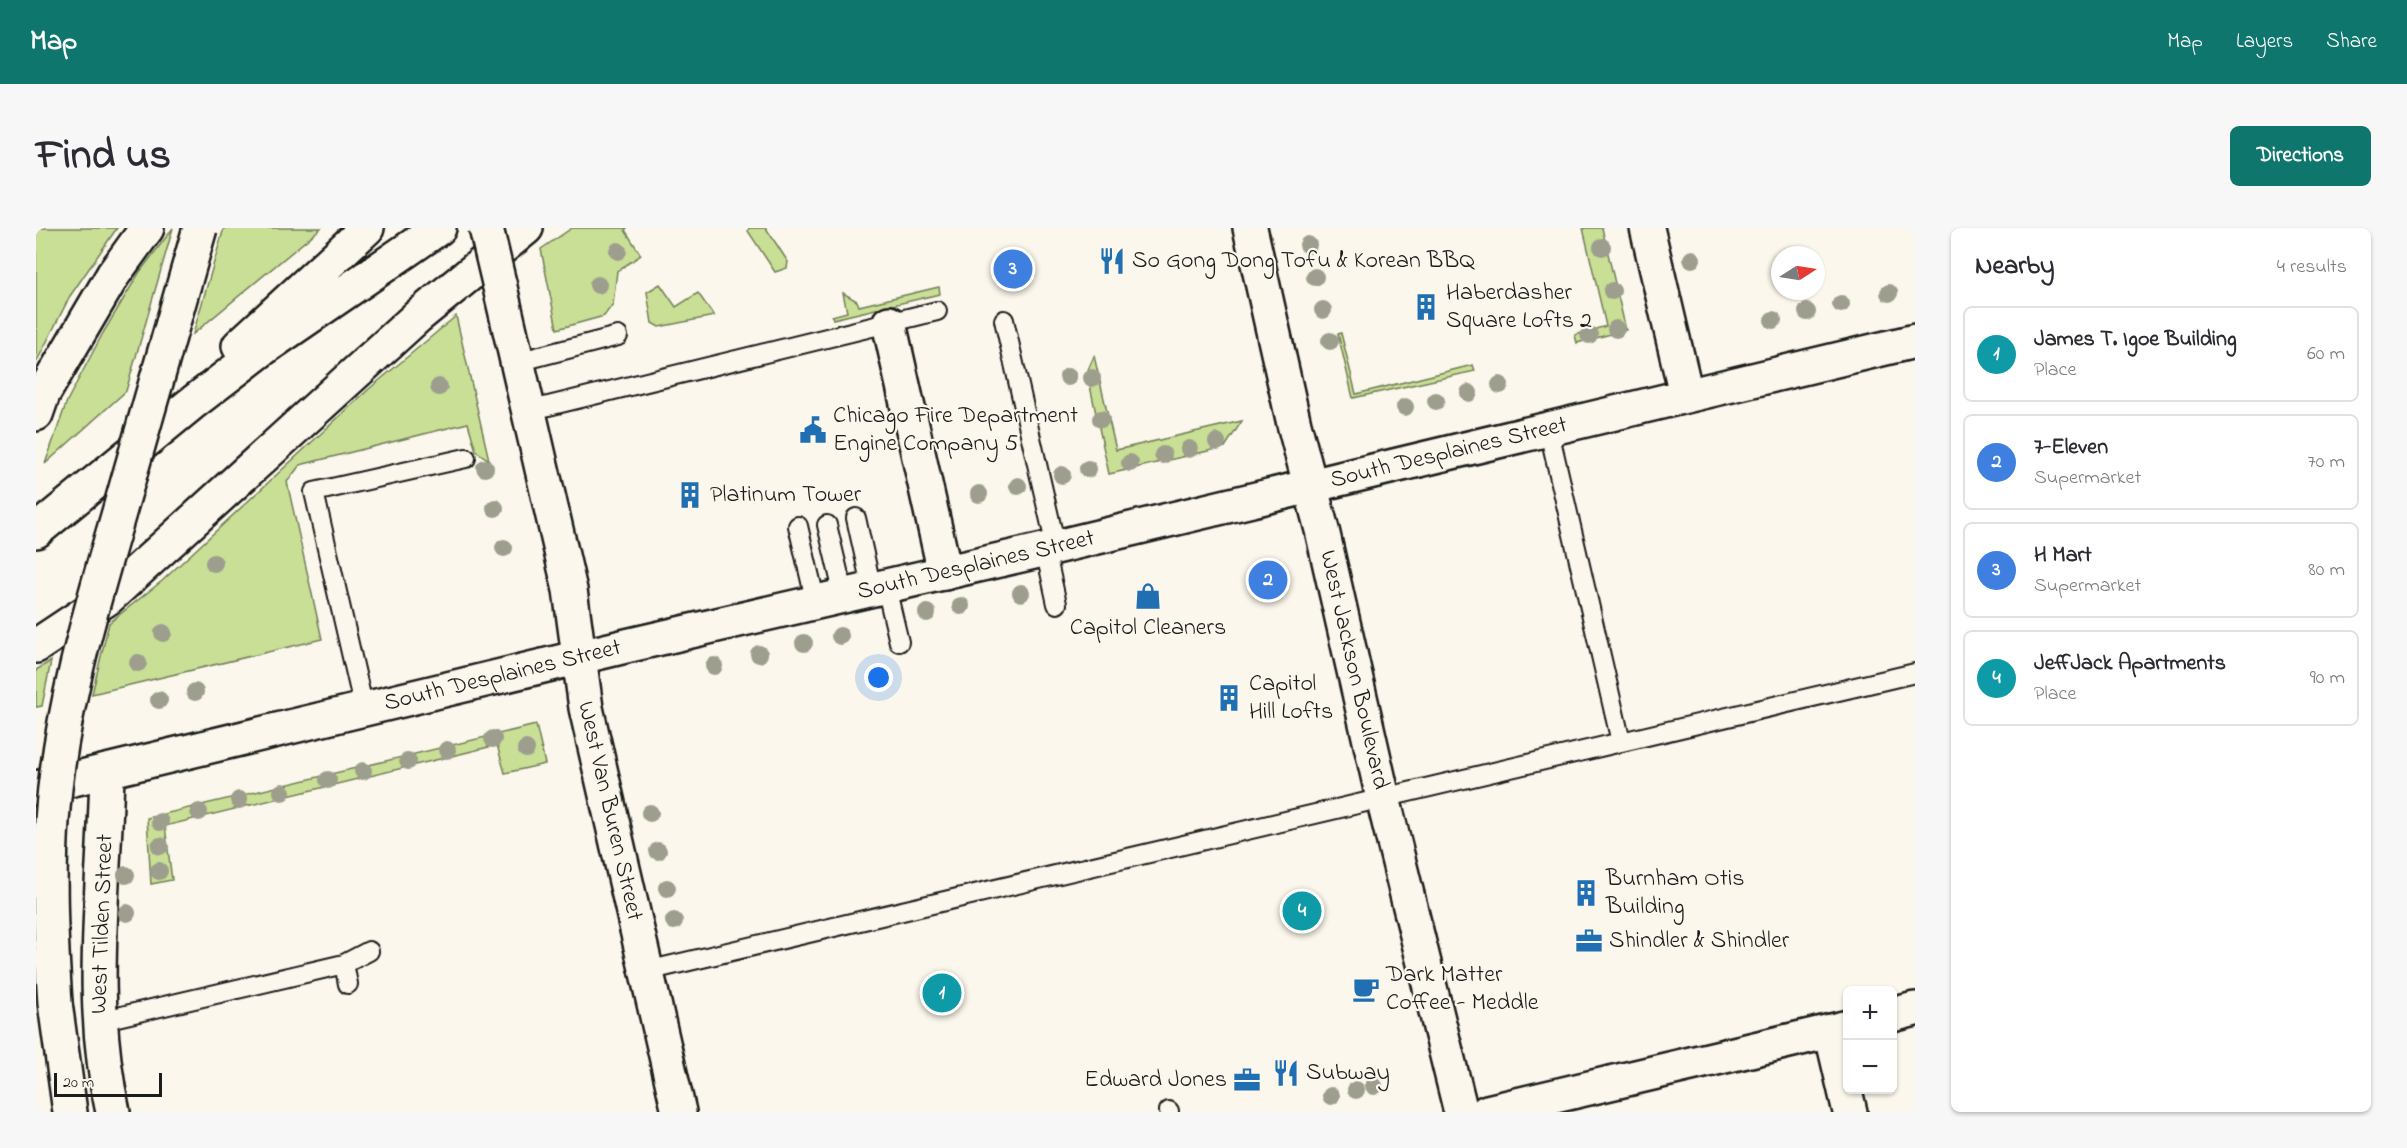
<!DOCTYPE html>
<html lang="en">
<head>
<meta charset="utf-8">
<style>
  body { margin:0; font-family:"Indie Flower",sans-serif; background:#f7f7f7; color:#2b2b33 }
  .controls { position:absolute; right:18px; bottom:18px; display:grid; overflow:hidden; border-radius:9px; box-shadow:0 2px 4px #0004 }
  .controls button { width:54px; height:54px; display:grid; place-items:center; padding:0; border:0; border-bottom:2px solid #e1e1e2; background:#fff; color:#2b2b33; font:30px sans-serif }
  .compass { position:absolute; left:1735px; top:18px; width:54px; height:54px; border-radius:50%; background:#fff; box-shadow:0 2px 4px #0004; rotate:78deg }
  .scale { position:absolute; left:18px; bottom:15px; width:108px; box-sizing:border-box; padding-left:6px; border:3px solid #1c1c1c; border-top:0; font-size:16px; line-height:21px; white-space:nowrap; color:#1c1c1c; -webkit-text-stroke:4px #fbf7ec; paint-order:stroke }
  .you { position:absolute; left:843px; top:450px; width:21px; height:21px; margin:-15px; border:4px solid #fff; border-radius:50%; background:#1a73e8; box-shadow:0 0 0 9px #1a73e833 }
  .badge { display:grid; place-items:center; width:39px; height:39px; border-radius:50%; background:#0f766e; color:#fff; font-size:20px; font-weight:700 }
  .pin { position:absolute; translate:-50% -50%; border:3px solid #fff; box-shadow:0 2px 6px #0006 }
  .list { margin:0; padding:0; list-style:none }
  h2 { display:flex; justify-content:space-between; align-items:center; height:78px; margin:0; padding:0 24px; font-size:26px }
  h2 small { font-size:20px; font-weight:400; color:#7c7c81 }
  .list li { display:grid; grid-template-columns:39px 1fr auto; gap:18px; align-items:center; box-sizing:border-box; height:96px; margin:0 12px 12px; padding:0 12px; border:2px solid #e1e1e2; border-radius:9px }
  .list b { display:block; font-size:22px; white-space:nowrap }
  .list p { margin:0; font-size:20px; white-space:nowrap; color:#7c7c81 }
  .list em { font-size:20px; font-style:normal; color:#7c7c81 }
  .map { position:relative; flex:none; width:1879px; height:884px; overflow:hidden; border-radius:9px }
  header { display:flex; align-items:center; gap:36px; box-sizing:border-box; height:84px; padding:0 30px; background:#0f766e; color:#fff }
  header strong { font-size:28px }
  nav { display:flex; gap:33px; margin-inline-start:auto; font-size:21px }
  .intro { display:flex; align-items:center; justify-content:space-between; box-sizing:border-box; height:144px; padding:0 36px }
  h1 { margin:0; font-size:42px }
  .button { padding:15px 27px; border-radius:9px; background:#0f766e; color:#fff; font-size:21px; font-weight:700 }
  main { display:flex; gap:36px; padding:0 36px }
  aside { flex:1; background:#fff; border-radius:9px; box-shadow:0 2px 4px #0004 }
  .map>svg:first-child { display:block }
</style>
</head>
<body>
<header>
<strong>Map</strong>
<nav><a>Map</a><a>Layers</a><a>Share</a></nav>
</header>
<div class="intro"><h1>Find us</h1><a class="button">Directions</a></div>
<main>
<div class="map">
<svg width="1879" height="884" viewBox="0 0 1879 884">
  <rect width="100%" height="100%" fill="#fbf7ec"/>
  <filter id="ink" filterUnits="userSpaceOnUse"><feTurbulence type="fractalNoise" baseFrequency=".0167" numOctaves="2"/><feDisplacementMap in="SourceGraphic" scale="12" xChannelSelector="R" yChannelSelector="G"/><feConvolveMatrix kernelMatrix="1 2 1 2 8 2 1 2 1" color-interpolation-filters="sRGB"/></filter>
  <g filter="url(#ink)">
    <path fill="#c9df95" stroke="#727e58" stroke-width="1.5" d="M0,0H81L34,68L0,135Z
      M137,0L90,163L9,236L31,173L67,105L103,45Z
      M188,0H285L157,106Z
      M536,0H591L589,2L605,27L581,43L577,76L568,88L521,101L505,21Z
      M713,0H730L752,34L751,40L739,44L712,3Z
      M1547,0H1566L1590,102L1541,115L1539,107L1570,98Z
      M624,56L640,79L662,65L678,88L623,99L616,95L611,64Z
      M903,59L904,66L797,91L796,88L811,84L807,65L821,73L823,78Z
      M420,88L453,232L440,223L432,195L264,237L251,254L286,411L56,466L73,395L126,353L333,161Z
      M1305,105L1320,166L1437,137L1439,143L1317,170L1302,106Z
      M1058,128L1080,222L1206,193L1189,219L1073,246L1051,144Z
      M15,433L6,478L0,479V442Z
      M500,497L509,536L469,545L461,517L129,598L136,652L115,656L111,590Z"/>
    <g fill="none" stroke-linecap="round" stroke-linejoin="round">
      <defs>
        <path id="lane" d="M968,92L1020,319
          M481,134L582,108
          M492,183L901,83
          M1512,199L1585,514
          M820,290L836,362
          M791,297L808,368
          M762,298L780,375
          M1009,321L1021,376
          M850,359L863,414
          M328,481L278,264L430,230
          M308,736L312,756
          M611,743L1879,445
          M64,793L308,736L333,723
          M1133,883V884"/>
        <path id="street" d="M1611,0L1650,166
          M853,95L909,345
          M71,543C69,657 51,771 77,884
          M1795,803L1814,884"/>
        <g id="secondary">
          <path id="s1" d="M1214,0L1258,196L1286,302L1347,570L1425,884"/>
          <path id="s2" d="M463,55L534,362L550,480L643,884"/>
          <path id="s3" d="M0,560L590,418L1020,319L1879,113"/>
          <path d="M1856,787L1879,781"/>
          <path d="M1451,884L1812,799"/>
        </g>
        <path id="highway" d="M203,118L331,0
          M0,186L7,166L77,47L111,0
          M0,303L155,176L228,120L403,0
          M0,418L72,370L381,89L490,0
          M19,775L34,884"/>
      </defs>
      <use href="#lane" stroke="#1c1c1c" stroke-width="22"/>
      <use href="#street" stroke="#1c1c1c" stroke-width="38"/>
      <use href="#secondary" stroke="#1c1c1c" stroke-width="38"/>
      <use href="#highway" stroke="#1c1c1c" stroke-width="38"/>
      <use href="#lane" stroke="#fbf7ec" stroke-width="18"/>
      <use href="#street" stroke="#fbf7ec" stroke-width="33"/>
      <use href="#secondary" stroke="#fbf7ec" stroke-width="33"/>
      <use href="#highway" stroke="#fbf7ec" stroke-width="33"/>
      <defs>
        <path id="secondary-bridge" d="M450,0L463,55"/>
        <path id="highway-bridge" d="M19,775C15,714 12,654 16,593C23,490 53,387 82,288C109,192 137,96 164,0"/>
      </defs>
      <use href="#secondary-bridge" stroke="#1c1c1c" stroke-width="38" stroke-linecap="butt"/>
      <use href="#highway-bridge" stroke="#1c1c1c" stroke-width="38" stroke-linecap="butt"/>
      <use href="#secondary-bridge" stroke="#fbf7ec" stroke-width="33"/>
      <use href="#highway-bridge" stroke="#fbf7ec" stroke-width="33"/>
    </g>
    <g fill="#9d9e8d">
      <circle cx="1272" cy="17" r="9"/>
      <circle cx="1566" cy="19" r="9"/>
      <circle cx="582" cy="23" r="9"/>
      <circle cx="1656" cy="31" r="9"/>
      <circle cx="1279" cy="49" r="9"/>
      <circle cx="562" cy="57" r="9"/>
      <circle cx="1576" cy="63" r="9"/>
      <circle cx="1853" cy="65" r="9"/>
      <circle cx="1805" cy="76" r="9"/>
      <circle cx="1287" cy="82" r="9"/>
      <circle cx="1771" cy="84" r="9"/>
      <circle cx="1737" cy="92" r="9"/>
      <circle cx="1580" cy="101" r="9"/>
      <circle cx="1553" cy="107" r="9"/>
      <circle cx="1294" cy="113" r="9"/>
      <circle cx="1032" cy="149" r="9"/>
      <circle cx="1056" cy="150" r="9"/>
      <circle cx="1464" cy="157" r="9"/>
      <circle cx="403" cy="159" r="9"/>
      <circle cx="1433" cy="165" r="9"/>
      <circle cx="1400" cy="173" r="9"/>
      <circle cx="1369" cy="179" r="9"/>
      <circle cx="1065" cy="191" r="9"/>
      <circle cx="1181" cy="214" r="9"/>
      <circle cx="1153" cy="221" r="9"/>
      <circle cx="1127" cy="227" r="9"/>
      <circle cx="1094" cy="235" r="9"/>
      <circle cx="449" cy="240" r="9"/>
      <circle cx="1052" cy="241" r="9"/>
      <circle cx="1026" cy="247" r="9"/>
      <circle cx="982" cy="258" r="9"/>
      <circle cx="943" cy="266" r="9"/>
      <circle cx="459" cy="280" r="9"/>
      <circle cx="468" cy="320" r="9"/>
      <circle cx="178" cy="335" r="9"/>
      <circle cx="985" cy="365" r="9"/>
      <circle cx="925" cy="378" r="9"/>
      <circle cx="891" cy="385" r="9"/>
      <circle cx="127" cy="405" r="9"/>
      <circle cx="804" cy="408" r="9"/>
      <circle cx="768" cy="415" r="9"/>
      <circle cx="723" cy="426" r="9"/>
      <circle cx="102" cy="435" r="9"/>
      <circle cx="678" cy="438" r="9"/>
      <circle cx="159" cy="464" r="9"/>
      <circle cx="123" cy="472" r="9"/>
      <circle cx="457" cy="511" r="9"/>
      <circle cx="490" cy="521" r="9"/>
      <circle cx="411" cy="522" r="9"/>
      <circle cx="372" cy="533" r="9"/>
      <circle cx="327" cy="543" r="9"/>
      <circle cx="292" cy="552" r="9"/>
      <circle cx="246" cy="564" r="9"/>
      <circle cx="203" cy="572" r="9"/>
      <circle cx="163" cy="584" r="9"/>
      <circle cx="614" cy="585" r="9"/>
      <circle cx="124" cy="594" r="9"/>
      <circle cx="124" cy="618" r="9"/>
      <circle cx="622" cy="623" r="9"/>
      <circle cx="123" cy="643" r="9"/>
      <circle cx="90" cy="647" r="9"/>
      <circle cx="631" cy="660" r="9"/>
      <circle cx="91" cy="685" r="9"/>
      <circle cx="638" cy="693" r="9"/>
      <circle cx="1338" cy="858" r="9"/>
      <circle cx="1320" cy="862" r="9"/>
      <circle cx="1295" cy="868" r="9"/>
    </g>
  </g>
  <defs>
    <symbol id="restaurant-bare" viewBox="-9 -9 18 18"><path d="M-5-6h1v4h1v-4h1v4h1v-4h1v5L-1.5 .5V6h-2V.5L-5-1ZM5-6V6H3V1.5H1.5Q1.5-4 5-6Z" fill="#1f6fb2" stroke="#fbf7ec" stroke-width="2.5" paint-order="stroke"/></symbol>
    <symbol id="building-bare" viewBox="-9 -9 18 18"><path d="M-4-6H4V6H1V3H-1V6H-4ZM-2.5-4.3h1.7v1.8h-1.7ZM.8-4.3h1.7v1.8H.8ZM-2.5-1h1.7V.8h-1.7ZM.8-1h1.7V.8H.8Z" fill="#1f6fb2" stroke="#fbf7ec" stroke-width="2.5" paint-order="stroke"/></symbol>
    <symbol id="civic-bare" viewBox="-9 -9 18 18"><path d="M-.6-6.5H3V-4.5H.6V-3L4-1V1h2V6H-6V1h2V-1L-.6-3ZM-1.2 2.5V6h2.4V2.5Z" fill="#1f6fb2" stroke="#fbf7ec" stroke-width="2.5" paint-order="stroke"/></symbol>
    <symbol id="shop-bare" viewBox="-9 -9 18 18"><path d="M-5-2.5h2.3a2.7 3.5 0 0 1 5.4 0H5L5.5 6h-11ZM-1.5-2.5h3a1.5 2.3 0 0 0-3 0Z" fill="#1f6fb2" stroke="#fbf7ec" stroke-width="2.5" paint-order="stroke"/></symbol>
    <symbol id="office-bare" viewBox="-9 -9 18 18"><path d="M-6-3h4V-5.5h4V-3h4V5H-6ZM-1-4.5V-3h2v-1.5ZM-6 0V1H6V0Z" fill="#1f6fb2" stroke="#fbf7ec" stroke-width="2.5" paint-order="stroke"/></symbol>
    <symbol id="cafe-bare" viewBox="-9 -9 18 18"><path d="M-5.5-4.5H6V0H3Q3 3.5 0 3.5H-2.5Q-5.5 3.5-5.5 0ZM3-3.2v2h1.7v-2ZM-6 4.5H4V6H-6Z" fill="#1f6fb2" stroke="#fbf7ec" stroke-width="2.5" paint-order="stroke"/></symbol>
  </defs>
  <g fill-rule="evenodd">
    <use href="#restaurant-bare" x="1057" y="14" width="38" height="38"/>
    <use href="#building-bare" x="1371" y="60" width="38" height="38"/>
    <use href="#civic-bare" x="758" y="183" width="38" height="38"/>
    <use href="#building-bare" x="635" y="248" width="38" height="38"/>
    <use href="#shop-bare" x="1093" y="349" width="38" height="38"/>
    <use href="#building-bare" x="1174" y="451" width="38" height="38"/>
    <use href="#building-bare" x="1531" y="646" width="38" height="38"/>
    <use href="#office-bare" x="1534" y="694" width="38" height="38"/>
    <use href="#cafe-bare" x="1311" y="742" width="38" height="38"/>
    <use href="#restaurant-bare" x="1231" y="826" width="38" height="38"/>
    <use href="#office-bare" x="1192" y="833" width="38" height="38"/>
  </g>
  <g text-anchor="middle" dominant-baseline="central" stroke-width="4.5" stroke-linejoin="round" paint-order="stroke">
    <g font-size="24" fill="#1c1c1c" stroke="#fbf7ec" text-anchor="start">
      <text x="1096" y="33">So Gong Dong Tofu &amp; Korean BBQ</text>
      <text x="1410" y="65">Haberdasher<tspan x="1410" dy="28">Square Lofts 2</tspan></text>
      <text x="797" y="188">Chicago Fire Department<tspan x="797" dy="28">Engine Company 5</tspan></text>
      <text x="674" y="267">Platinum Tower</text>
      <text x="1112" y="400" text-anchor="middle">Capitol Cleaners</text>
      <text x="1213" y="456">Capitol<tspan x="1213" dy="28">Hill Lofts</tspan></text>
      <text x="1570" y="651">Burnham Otis<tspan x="1570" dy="28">Building</tspan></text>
      <text x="1573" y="713">Shindler &amp; Shindler</text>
      <text x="1350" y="747">Dark Matter<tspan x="1350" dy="28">Coffee - Meddle</tspan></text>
      <text x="1270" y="845">Subway</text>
      <text x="1191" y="852" text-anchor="end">Edward Jones</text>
    </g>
    <g font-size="24" fill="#1c1c1c" stroke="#fbf7ec">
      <text stroke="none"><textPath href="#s3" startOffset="1452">South Desplaines Street</textPath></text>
      <text stroke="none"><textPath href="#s3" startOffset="966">South Desplaines Street</textPath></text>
      <text stroke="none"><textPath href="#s1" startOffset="454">West Jackson Boulevard</textPath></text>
      <text stroke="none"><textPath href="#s3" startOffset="480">South Desplaines Street</textPath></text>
      <text stroke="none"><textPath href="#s2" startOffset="540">West Van Buren Street</textPath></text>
      <text transform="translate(67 696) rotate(-88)">West Tilden Street</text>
    </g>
  </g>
</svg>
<div class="controls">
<button>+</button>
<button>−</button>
</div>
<svg class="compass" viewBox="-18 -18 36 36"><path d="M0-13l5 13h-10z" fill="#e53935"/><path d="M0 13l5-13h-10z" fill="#7c7c81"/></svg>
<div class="scale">20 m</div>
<div class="you"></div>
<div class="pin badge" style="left:906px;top:765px;background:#0f9aa8">1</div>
<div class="pin badge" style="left:1232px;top:352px;background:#3f7fe0">2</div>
<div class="pin badge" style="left:977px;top:41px;background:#3f7fe0">3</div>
<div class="pin badge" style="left:1266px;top:683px;background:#0f9aa8">4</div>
</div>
<aside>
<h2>Nearby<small>4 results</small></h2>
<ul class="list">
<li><span class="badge" style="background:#0f9aa8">1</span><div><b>James T. Igoe Building</b><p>Place</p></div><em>60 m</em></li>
<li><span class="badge" style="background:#3f7fe0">2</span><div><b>7-Eleven</b><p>Supermarket</p></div><em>70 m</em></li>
<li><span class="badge" style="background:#3f7fe0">3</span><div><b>H Mart</b><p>Supermarket</p></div><em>80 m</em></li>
<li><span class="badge" style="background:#0f9aa8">4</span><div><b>JeffJack Apartments</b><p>Place</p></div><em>90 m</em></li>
</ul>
</aside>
</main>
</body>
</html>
